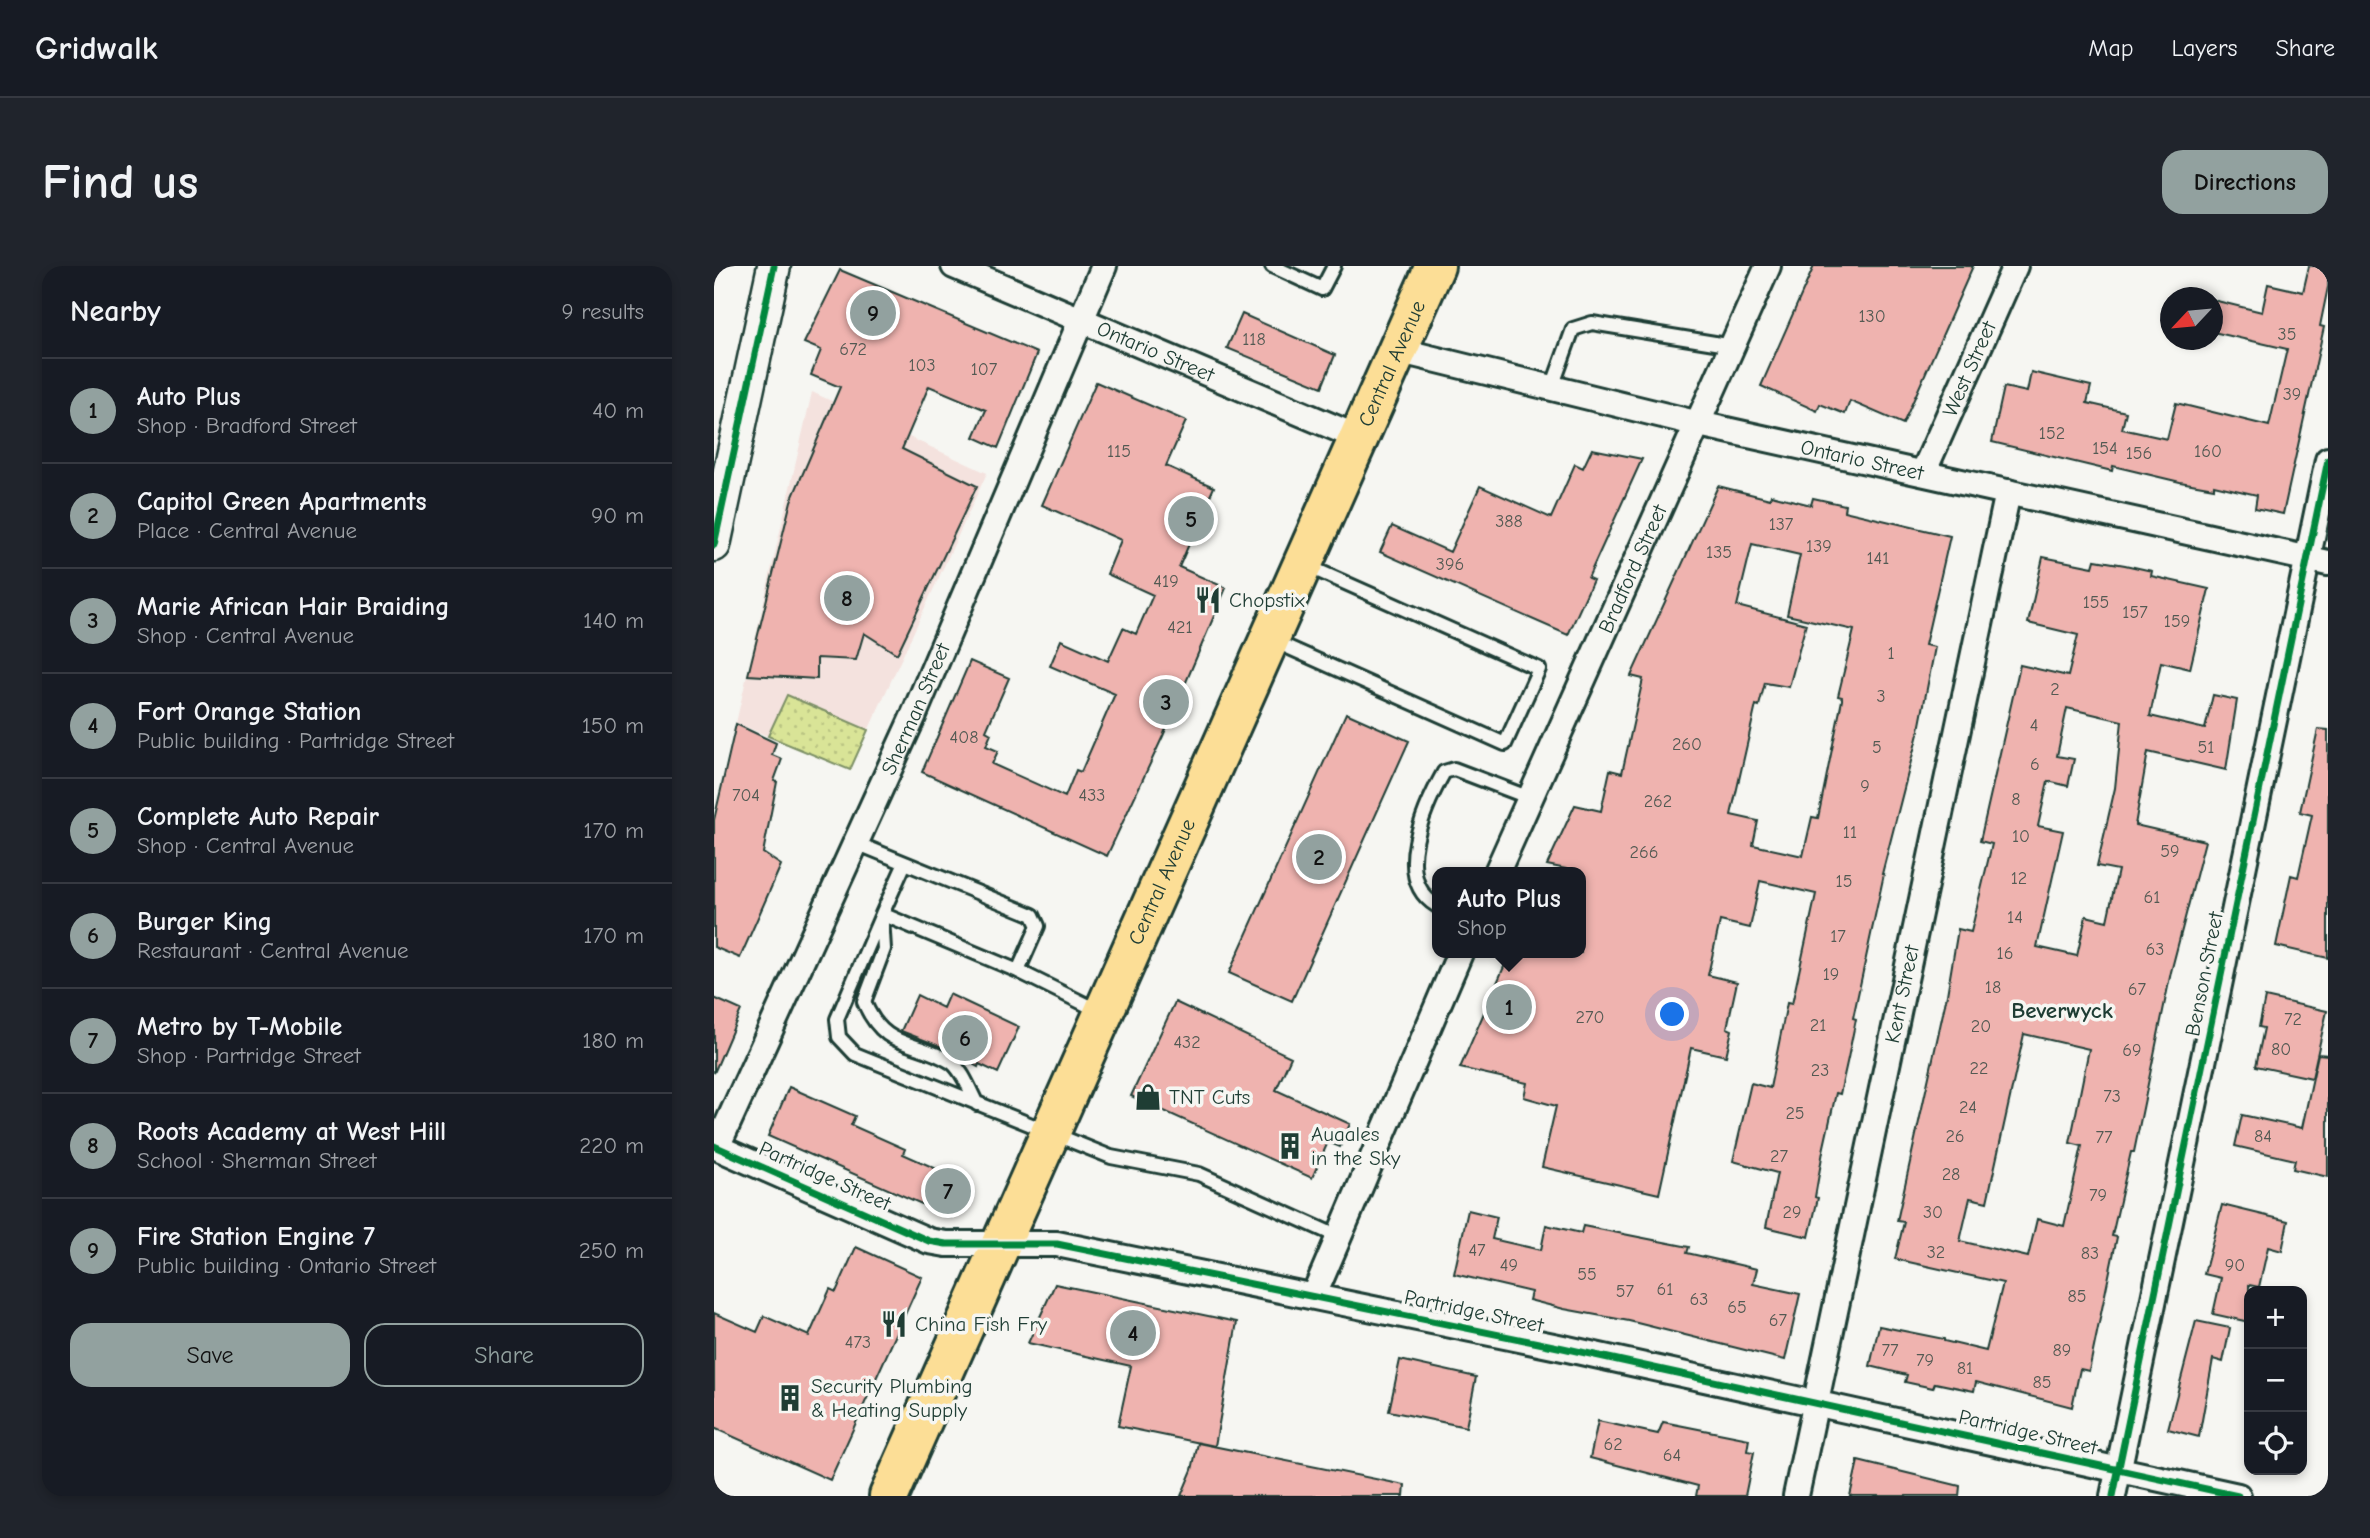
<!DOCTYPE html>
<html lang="en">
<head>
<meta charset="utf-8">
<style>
  body { margin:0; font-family:"Comic Neue",sans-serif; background:#20242c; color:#f1f3f6 }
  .controls { position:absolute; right:21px; bottom:21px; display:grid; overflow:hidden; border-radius:14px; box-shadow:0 4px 10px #0003 }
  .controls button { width:63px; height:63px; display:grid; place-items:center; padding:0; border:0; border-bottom:2px solid #363941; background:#171b24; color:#f1f3f6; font:35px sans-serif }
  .compass { position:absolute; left:1446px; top:21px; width:63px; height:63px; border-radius:50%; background:#171b24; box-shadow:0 4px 10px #0003; rotate:244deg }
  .you { position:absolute; left:959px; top:749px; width:24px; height:24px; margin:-18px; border:5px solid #fff; border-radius:50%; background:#1a73e8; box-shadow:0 0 0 10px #1a73e833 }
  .badge { display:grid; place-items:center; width:46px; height:46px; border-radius:50%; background:#92a19f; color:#111; font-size:23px; font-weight:700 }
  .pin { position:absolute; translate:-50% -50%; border:4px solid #fff; box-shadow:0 2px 7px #0006 }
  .popup { position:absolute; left:718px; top:601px; width:154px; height:91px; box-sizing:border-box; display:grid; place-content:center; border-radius:14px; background:#171b24; filter:drop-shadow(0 2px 5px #0005); font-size:23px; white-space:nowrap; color:#9ea1a6 }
  .popup b { font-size:26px; color:#f1f3f6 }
  .popup::after { content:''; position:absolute; left:50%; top:100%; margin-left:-14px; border:14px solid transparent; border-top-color:#171b24 }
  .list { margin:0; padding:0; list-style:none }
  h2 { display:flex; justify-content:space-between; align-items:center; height:91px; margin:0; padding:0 28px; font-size:30px }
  h2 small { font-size:23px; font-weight:400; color:#9ea1a6 }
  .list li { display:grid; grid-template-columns:46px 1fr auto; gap:21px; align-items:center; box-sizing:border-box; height:105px; padding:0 28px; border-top:2px solid #363941 }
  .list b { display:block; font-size:26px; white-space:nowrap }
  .list p { margin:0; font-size:23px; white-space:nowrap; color:#9ea1a6 }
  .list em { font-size:23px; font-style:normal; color:#9ea1a6 }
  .actions { display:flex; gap:14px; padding:21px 28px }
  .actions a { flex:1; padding:16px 0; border:2px solid #92a19f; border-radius:21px; text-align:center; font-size:24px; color:#92a19f }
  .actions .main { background:#92a19f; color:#111 }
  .icon { flex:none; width:38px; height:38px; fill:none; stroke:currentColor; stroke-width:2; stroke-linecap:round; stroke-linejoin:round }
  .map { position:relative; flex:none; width:1614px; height:1230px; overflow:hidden; border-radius:21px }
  header { display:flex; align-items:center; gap:42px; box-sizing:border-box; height:98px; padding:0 35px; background:#171b24; border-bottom:2px solid #363941 }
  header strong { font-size:33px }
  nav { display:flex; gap:38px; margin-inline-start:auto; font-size:24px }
  .intro { display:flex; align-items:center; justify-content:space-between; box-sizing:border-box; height:168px; padding:0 42px }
  h1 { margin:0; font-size:49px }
  .button { padding:18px 32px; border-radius:21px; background:#92a19f; color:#111; font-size:24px; font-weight:700 }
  main { display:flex; gap:42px; padding:0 42px }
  aside { flex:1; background:#171b24; border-radius:21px; box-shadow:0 4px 10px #0003 }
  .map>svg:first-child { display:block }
</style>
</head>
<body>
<header>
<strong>Gridwalk</strong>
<nav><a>Map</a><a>Layers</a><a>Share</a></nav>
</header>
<div class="intro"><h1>Find us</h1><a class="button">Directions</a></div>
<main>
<aside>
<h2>Nearby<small>9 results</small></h2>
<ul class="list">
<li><span class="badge">1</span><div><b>Auto Plus</b><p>Shop · Bradford Street</p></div><em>40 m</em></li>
<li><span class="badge">2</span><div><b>Capitol Green Apartments</b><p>Place · Central Avenue</p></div><em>90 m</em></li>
<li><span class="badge">3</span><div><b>Marie African Hair Braiding</b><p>Shop · Central Avenue</p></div><em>140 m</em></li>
<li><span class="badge">4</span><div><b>Fort Orange Station</b><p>Public building · Partridge Street</p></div><em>150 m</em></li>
<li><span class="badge">5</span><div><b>Complete Auto Repair</b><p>Shop · Central Avenue</p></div><em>170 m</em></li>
<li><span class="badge">6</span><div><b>Burger King</b><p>Restaurant · Central Avenue</p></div><em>170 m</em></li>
<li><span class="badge">7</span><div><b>Metro by T-Mobile</b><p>Shop · Partridge Street</p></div><em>180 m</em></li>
<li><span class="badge">8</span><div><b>Roots Academy at West Hill</b><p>School · Sherman Street</p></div><em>220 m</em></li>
<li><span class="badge">9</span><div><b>Fire Station Engine 7</b><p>Public building · Ontario Street</p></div><em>250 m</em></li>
</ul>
<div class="actions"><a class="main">Save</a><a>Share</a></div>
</aside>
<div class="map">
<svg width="1614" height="1230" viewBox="0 0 1614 1230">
  <defs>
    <pattern id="green-dots" width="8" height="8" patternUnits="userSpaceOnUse" patternTransform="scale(1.75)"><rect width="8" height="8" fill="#d9e497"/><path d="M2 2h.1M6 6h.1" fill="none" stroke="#bac483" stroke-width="1.8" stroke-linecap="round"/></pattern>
  </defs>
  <rect width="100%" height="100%" fill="#f6f6f2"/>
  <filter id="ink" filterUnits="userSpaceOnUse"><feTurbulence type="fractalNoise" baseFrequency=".0143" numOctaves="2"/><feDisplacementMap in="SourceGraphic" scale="14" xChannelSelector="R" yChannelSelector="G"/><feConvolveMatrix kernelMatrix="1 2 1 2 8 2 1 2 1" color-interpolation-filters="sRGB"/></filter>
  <g filter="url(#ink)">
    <path fill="#f4e2de" d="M98,126L273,207L136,504L22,457Z"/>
    <path fill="url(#green-dots)" stroke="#7c9066" stroke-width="2" d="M73,429L154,464L136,504L54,470Z"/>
    <path fill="#efb3af" stroke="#1f3d34" stroke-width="2" fill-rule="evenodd" d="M1100,0H1259L1189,158L1136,135L1131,148L1106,138L1103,145L1047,120Z
      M1595,0H1614V21L1606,60L1610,61L1569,248L1541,242L1543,229L1500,219V222L1466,216L1399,200L1398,205L1278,176L1290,121L1313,126L1317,106L1377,120L1373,137L1412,146L1408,163L1453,173L1462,137L1555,160L1573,83L1499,66V34L1548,46L1554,18L1589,26Z
      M126,4L323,87L284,182L260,171L272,144L215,120L188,183L263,220L183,388L150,367L142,394L103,392V413L34,409L77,235L126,121L97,109L107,84L90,77Z
      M528,48L621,89L608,121L513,82Z
      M382,116L472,155L452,200L500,221L465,301L512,322L449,470L393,590L208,506L256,395L295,412L272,465L277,468L272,480L284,485L278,498L351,531L362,504L367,506L401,428L336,400L347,374L394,395L409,362L422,368L439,329L393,308L407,274L328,239Z
      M878,183L928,193L874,312L879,314L854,369L666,286L678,260L736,286L766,220L837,252L861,198L869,202Z
      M1004,220L1056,233L1057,229L1097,239L1099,232L1131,239L1130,245L1236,270L1211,379L1221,381L1205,464L1168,608H1170L1139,752L1142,753L1134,792L1126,828L1122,827L1109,885L1101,931L1104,932L1095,971L1052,961L1063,907L1019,895L1037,817L1056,822L1073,737L1078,738L1102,628L1046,615L1036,662L1006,655L994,709L1023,716L1013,762L1018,764L1012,790L977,782L945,928L828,901L842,840L810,831L813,817L746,802L796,687H867V606L833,599L861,539L887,545L896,504L908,507L929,413L917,410ZM1038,278L1086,289L1073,349L1140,364L1124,430L1128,431V434L1104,552L1098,551L1089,590L1039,579L1044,555L1017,549L1042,439L1045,440L1051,417L1075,421L1092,358L1023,340Z
      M1329,291L1379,301L1381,294L1411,299L1438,305L1437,310L1495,323L1476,403L1447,396L1436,450L1491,463L1499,429L1523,434L1512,504L1434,486L1421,559L1491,575L1457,706L1420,886H1417L1398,970L1403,971L1375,1105L1366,1103L1358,1141L1262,1116L1260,1125L1221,1117L1219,1122L1191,1116L1193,1109L1156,1100L1165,1060L1230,1073V1075L1272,1085L1289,1017L1181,993L1190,956L1183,955L1233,729L1244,663L1257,666L1278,578L1266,575L1306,399L1354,410L1364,369L1314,357ZM1353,442L1408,455L1401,522L1383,600L1404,604L1393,655L1372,650L1363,690L1323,681L1349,565L1324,560L1334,515L1354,520L1360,493L1343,490ZM1310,768L1375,783L1356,877L1368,880L1350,960L1323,953L1314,991L1246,975L1256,932L1273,936Z
      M632,447L695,475L578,735L515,707Z
      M22,458L62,477L58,489L68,493L60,515L63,516L49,587L67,599L26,692L0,681V554Z
      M1604,463L1614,464V692L1562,680L1577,609L1584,611L1598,549L1586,546Z
      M235,728L305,761L284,807L265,798L264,801L228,781L187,765L203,729L229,742Z
      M1551,731L1613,745L1598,812L1542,800L1550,762L1545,761Z
      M0,732L27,744L0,807Z
      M461,736L577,791L562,824L636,858L626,881L614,876L598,912L417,830Z
      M1604,788L1614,789V911L1579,903L1581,894L1521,880L1528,849L1588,862Z
      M75,821L141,850L137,859L191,883L189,888L252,916L237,951L54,870Z
      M1508,939L1574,955L1568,985L1554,981L1545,1021L1535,1019V1056L1499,1048L1507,1012L1490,1008Z
      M754,944L783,951L778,973L827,984L832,959L867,967L869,960L975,981L973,987L1043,1003L1039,1018L1086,1028L1071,1094L915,1055L850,1043L815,1034L817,1026L740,1008Z
      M142,981L208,1011L116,1214L0,1162V1047L43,1066L50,1050L95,1070L116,1023L122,1026Z
      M341,1018L523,1056L501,1180L404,1160L417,1100L314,1077Z
      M1482,1055L1516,1062L1509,1096L1499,1093L1485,1171L1454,1163Z
      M686,1094L762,1111L752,1161L675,1145Z
      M884,1155L944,1168L949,1156L1035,1173L1033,1185L1040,1186L1031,1230H982L984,1220L876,1192Z
      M484,1177L691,1219L690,1230H467L478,1204Z
      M1144,1195L1246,1220L1245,1230H1136Z"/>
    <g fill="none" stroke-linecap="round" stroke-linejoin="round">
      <defs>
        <path id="service" d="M558,0L608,23L620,0
          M837,124L859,63L878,57L1019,80
          M560,375L791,478L825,403L591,299
          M142,577L319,649L324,660L304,705
          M191,597L168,648L304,705L385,745
          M723,640C677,613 711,540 730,506L740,503L816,532
          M168,648L123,753L125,771L141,788L397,891L485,908L625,971
          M168,651L170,683L150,736C171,785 200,773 237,796C248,803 257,827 263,838"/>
        <g id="minor">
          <path id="s1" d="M240,0L643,171"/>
          <path id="s2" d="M683,84L985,158L1614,297"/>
          <path id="s3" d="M1209,207L1301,0"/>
          <path id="s4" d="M783,606L1054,0"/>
          <path d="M0,880L215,975L232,978H343L849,1082L1524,1230"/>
          <path id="s5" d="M3,881L199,451L390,0"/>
          <path d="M600,1029L746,687"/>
          <path id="s6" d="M1082,1230L1294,226"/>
          <path d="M1399,1230L1614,194"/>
        </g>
        <path id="tertiary" d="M0,279L60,0"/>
        <g id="primary">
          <path id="s7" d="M175,1230L721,0"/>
        </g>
      </defs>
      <use href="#service" stroke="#1f3d34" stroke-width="18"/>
      <use href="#minor" stroke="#1f3d34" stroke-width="30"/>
      <use href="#tertiary" stroke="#1f3d34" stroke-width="37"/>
      <use href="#primary" stroke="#1f3d34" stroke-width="44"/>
      <use href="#service" stroke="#f6f6f2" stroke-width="12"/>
      <use href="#minor" stroke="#f6f6f2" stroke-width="24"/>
      <use href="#tertiary" stroke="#f6f6f2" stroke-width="32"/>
      <use href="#primary" stroke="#fcde96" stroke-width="38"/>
      <defs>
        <path id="cycleway" d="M0,279L60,0
          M0,880L215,975L232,978H343L849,1082L1524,1230
          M1399,1230L1614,194"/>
      </defs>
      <use href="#cycleway" stroke="#f6f6f2" stroke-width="11"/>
      <use href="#cycleway" stroke="#00873e" stroke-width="7"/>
    </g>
  </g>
  <defs>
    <symbol id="restaurant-bare" viewBox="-9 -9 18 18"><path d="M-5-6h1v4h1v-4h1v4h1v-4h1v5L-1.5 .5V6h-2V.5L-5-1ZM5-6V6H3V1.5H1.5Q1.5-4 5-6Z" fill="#1f3d34" stroke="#f6f6f2" stroke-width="2.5" paint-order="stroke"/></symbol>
    <symbol id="shop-bare" viewBox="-9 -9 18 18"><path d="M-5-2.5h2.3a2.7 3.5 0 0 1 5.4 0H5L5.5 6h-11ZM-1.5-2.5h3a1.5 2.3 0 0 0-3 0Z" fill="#1f3d34" stroke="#f6f6f2" stroke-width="2.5" paint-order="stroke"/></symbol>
    <symbol id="building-bare" viewBox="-9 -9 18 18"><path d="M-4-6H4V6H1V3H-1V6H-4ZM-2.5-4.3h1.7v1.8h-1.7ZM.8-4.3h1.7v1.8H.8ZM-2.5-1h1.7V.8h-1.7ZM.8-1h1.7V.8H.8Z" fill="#1f3d34" stroke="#f6f6f2" stroke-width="2.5" paint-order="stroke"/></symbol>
  </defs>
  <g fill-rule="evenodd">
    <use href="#restaurant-bare" x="475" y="315" width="38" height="38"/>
    <use href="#shop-bare" x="415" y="812" width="38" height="38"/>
    <use href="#building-bare" x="557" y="861" width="38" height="38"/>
    <use href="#restaurant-bare" x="161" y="1039" width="38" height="38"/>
    <use href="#building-bare" x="57" y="1113" width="38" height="38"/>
  </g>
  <g text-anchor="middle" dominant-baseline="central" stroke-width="7" stroke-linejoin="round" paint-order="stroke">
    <g font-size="18" fill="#535a53">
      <text x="1158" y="50">130</text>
      <text x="1573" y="68">35</text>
      <text x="540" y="73">118</text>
      <text x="139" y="83">672</text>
      <text x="208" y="99">103</text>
      <text x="270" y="103">107</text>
      <text x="1578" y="128">39</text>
      <text x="1338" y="167">152</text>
      <text x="1391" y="182">154</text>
      <text x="405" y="185">115</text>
      <text x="1494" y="185">160</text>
      <text x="1425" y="187">156</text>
      <text x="795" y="255">388</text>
      <text x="1067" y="258">137</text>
      <text x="1105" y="280">139</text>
      <text x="1005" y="286">135</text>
      <text x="1164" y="292">141</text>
      <text x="736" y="298">396</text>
      <text x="452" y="315">419</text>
      <text x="1382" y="336">155</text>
      <text x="1421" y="346">157</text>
      <text x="1463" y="355">159</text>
      <text x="466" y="361">421</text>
      <text x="1177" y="387">1</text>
      <text x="1341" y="423">2</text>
      <text x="1167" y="430">3</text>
      <text x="1320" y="459">4</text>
      <text x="250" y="471">408</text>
      <text x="973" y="478">260</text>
      <text x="1163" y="481">5</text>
      <text x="1492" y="481">51</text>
      <text x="1321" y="498">6</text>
      <text x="1151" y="520">9</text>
      <text x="32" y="529">704</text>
      <text x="378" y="529">433</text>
      <text x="1302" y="533">8</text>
      <text x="944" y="535">262</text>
      <text x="1136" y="566">11</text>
      <text x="1307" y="570">10</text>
      <text x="1456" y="585">59</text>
      <text x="930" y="586">266</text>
      <text x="1305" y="612">12</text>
      <text x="1130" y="615">15</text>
      <text x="1438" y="631">61</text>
      <text x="1301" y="651">14</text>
      <text x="1124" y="670">17</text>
      <text x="1441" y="683">63</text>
      <text x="1291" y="687">16</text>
      <text x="1117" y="708">19</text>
      <text x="1279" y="721">18</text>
      <text x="1423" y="723">67</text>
      <text x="876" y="751">270</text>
      <text x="1579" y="753">72</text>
      <text x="1104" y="759">21</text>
      <text x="1267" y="760">20</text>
      <text x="473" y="776">432</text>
      <text x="1567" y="783">80</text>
      <text x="1418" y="784">69</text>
      <text x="1265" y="802">22</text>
      <text x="1106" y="804">23</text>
      <text x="1398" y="830">73</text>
      <text x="1254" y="841">24</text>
      <text x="1081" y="847">25</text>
      <text x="1241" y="870">26</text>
      <text x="1549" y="870">84</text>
      <text x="1390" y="871">77</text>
      <text x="1065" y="890">27</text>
      <text x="1237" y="908">28</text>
      <text x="1384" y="929">79</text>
      <text x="1078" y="946">29</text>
      <text x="1219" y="946">30</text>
      <text x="763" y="984">47</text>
      <text x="1222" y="986">32</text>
      <text x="1376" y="987">83</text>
      <text x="795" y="999">49</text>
      <text x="1521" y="999">90</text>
      <text x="873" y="1008">55</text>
      <text x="951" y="1023">61</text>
      <text x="911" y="1025">57</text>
      <text x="1363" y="1030">85</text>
      <text x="985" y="1033">63</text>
      <text x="1023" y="1041">65</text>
      <text x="1064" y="1054">67</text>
      <text x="144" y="1076">473</text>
      <text x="1176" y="1084">77</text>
      <text x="1348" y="1084">89</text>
      <text x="1211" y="1094">79</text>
      <text x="1251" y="1102">81</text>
      <text x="1328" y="1116">85</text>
      <text x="899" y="1178">62</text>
      <text x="958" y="1189">64</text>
    </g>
    <g font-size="21" fill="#1f3d34" stroke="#f6f6f2">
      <text stroke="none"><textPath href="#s1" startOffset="219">Ontario Street</textPath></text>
      <text stroke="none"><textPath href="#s7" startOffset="1239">Central Avenue</textPath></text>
      <text stroke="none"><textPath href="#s3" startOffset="114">West Street</textPath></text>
      <text stroke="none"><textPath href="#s2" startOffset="478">Ontario Street</textPath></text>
      <text stroke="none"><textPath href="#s4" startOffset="332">Bradford Street</textPath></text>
      <text stroke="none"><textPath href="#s5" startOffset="481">Sherman Street</textPath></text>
      <text stroke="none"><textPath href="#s7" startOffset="672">Central Avenue</textPath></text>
      <text transform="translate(1490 708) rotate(-79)">Benson Street</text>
      <text stroke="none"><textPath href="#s6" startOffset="513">Kent Street</textPath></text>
      <text transform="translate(111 910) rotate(24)">Partridge Street</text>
      <text transform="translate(760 1045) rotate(12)">Partridge Street</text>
      <text transform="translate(1314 1166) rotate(13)">Partridge Street</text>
    </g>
    <g font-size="21" fill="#1f3d34" stroke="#f6f6f2" text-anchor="start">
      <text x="515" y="334">Chopstix</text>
      <text x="455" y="831">TNT Cuts</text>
      <text x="597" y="868">Auaales<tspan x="597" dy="24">in the Sky</tspan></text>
      <text x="201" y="1058">China Fish Fry</text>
      <text x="97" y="1120">Security Plumbing<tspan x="97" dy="24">&amp; Heating Supply</tspan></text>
    </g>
    <g font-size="23" font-weight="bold" fill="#1f3d34" stroke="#f6f6f2">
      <text x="1348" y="744">Beverwyck</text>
    </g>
  </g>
</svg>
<div class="controls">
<button>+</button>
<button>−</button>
<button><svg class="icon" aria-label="locate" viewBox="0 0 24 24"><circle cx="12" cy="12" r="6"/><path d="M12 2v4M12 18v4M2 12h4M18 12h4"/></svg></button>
</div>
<svg class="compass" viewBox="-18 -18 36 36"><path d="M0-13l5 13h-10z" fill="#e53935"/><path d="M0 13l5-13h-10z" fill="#9ea1a6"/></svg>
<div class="you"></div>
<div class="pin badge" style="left:795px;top:741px">1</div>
<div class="popup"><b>Auto Plus</b>Shop</div>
<div class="pin badge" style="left:605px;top:591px">2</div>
<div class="pin badge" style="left:452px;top:436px">3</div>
<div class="pin badge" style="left:419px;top:1067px">4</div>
<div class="pin badge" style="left:477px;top:253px">5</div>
<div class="pin badge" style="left:251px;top:772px">6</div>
<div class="pin badge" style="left:234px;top:925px">7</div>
<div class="pin badge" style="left:133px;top:332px">8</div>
<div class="pin badge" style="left:159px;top:47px">9</div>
</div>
</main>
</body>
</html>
